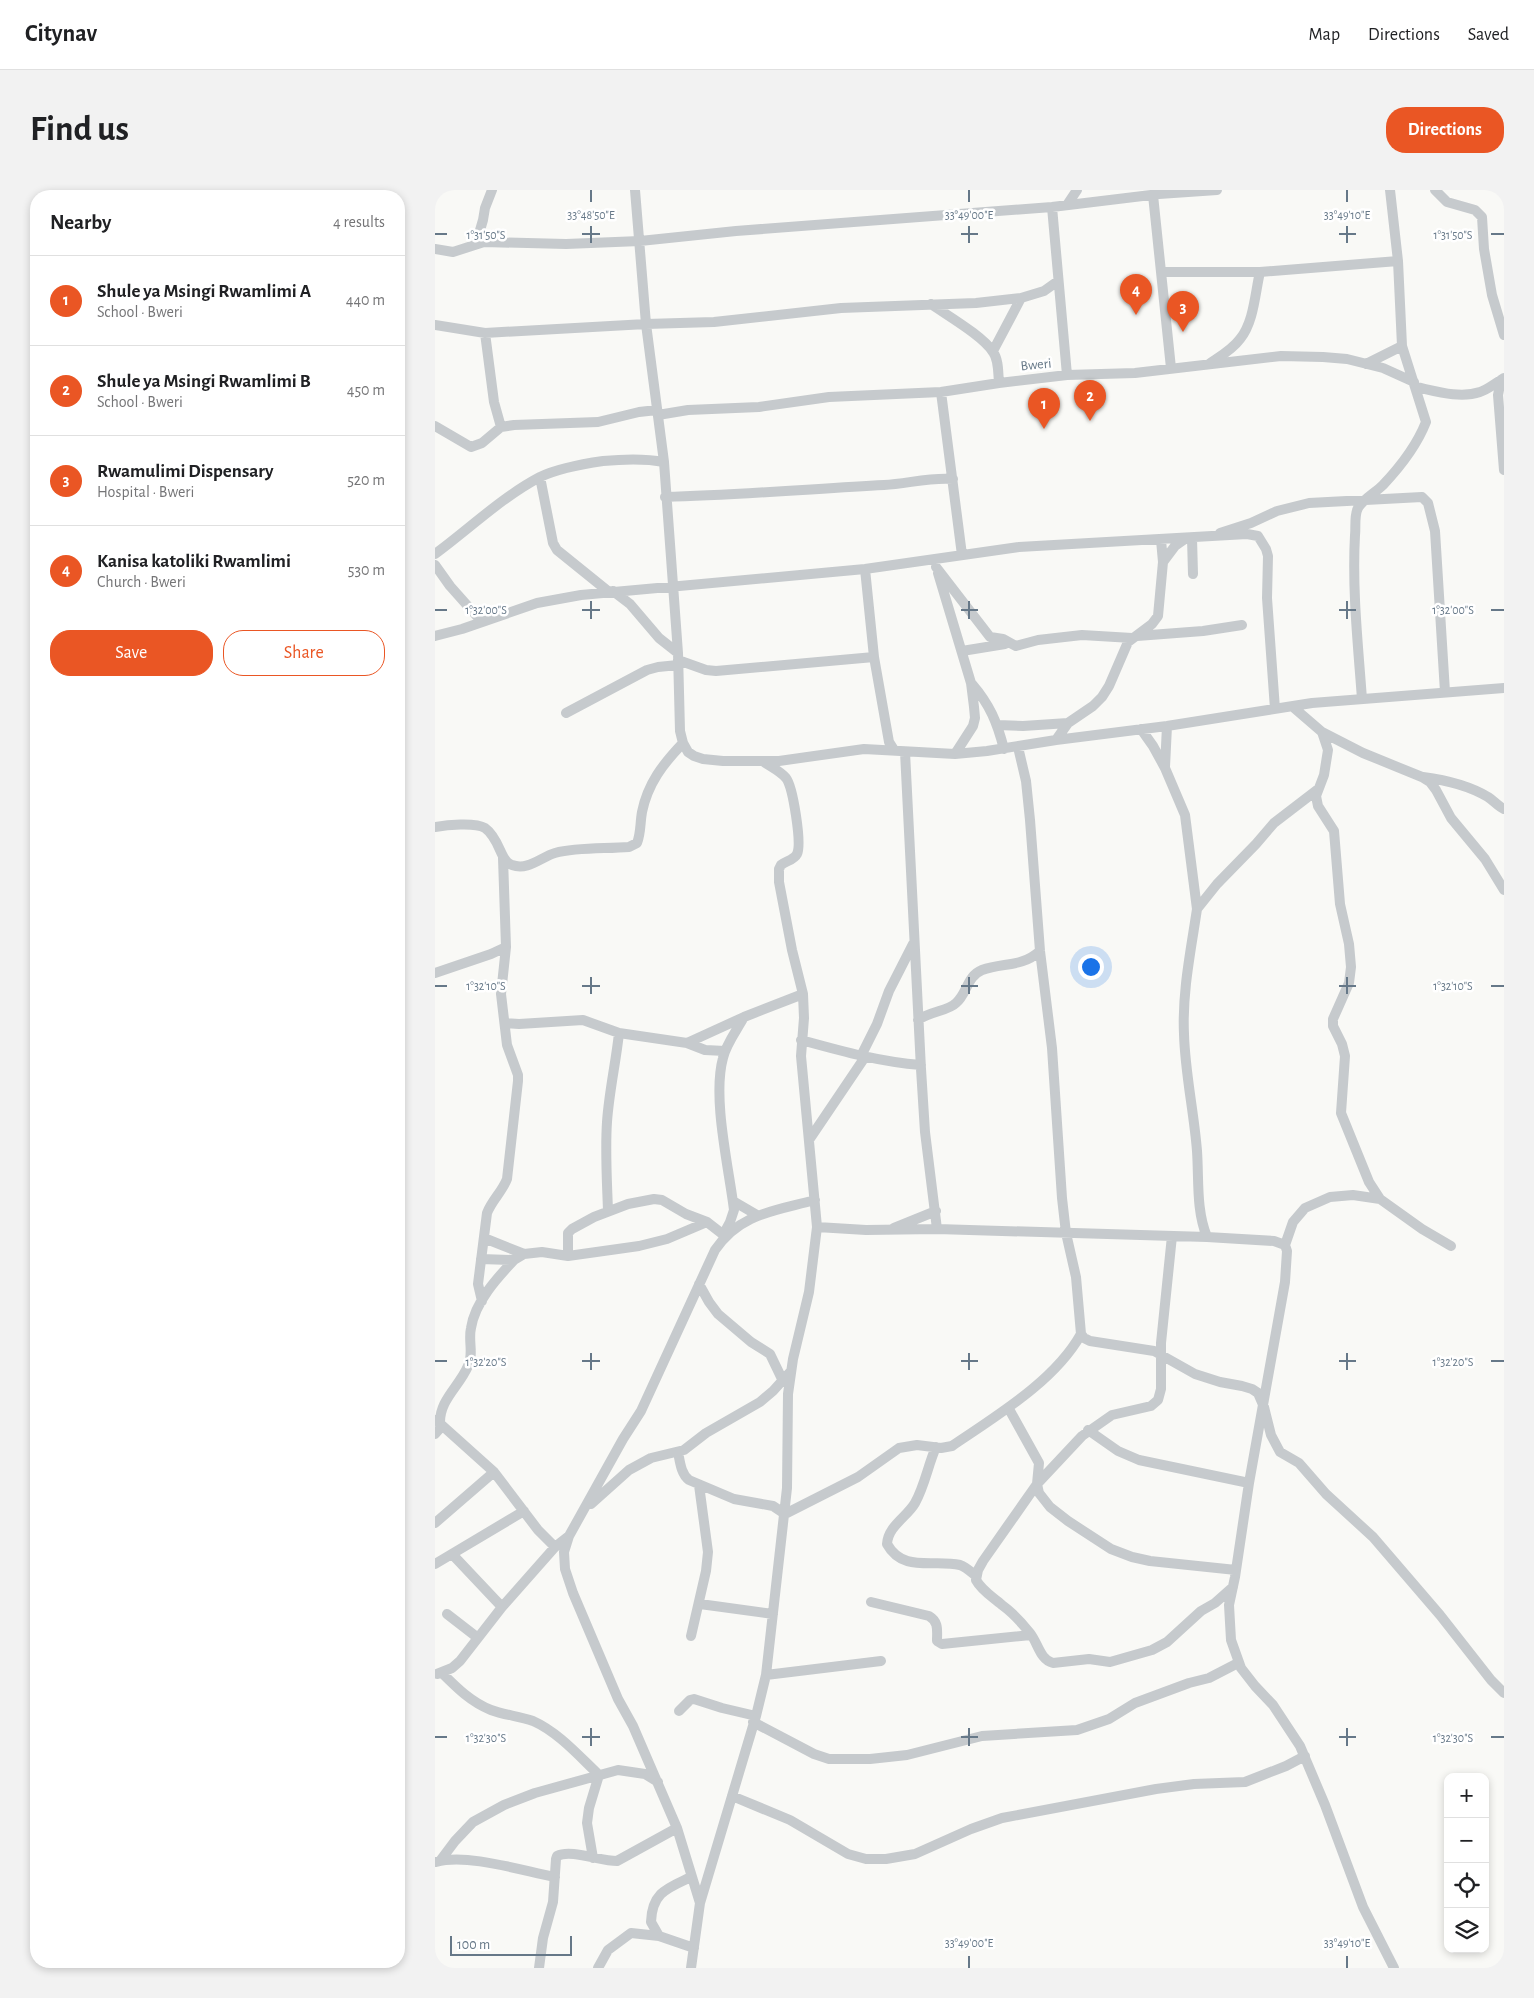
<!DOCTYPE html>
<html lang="en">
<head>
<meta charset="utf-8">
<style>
  body { margin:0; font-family:"Alegreya Sans",sans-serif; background:#f2f2f2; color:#202124 }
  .controls { position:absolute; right:15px; bottom:15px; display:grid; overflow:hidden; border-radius:10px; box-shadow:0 2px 8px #0003 }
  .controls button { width:45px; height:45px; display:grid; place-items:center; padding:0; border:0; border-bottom:1px solid #e0e0e0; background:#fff; color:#202124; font:25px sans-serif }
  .scale { position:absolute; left:15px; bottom:12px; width:122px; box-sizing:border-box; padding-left:5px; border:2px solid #667888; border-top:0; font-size:14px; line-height:18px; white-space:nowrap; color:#667888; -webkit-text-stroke:4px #fff; paint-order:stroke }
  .you { position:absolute; left:655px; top:776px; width:18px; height:18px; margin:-12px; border:4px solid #fff; border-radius:50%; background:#1a73e8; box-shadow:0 0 0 8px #1a73e833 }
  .badge { display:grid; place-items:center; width:32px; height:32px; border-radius:50%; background:#ea5624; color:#fff; font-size:16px; font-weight:700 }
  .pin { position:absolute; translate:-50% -41px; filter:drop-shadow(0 1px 2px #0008) }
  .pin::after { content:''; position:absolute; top:26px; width:18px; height:15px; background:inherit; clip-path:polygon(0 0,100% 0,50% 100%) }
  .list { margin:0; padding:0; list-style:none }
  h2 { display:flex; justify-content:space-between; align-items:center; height:65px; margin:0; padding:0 20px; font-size:21px }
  h2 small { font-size:16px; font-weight:400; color:#757577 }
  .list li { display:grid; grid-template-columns:32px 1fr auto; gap:15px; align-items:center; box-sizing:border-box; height:90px; padding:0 20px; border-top:1px solid #e0e0e0 }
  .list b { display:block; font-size:19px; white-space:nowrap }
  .list p { margin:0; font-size:16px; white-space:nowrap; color:#757577 }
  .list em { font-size:16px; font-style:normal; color:#757577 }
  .actions { display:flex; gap:10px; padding:15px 20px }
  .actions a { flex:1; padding:11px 0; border:1px solid #ea5624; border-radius:20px; text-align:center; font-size:18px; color:#ea5624 }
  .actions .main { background:#ea5624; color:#fff }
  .icon { flex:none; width:28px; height:28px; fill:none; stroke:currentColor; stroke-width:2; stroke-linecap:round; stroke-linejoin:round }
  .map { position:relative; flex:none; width:1069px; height:1778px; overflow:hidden; border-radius:20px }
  header { display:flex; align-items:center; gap:30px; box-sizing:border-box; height:70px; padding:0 25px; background:#fff; border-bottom:1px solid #e0e0e0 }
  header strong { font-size:24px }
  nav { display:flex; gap:28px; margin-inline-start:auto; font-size:18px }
  .intro { display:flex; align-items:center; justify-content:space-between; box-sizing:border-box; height:120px; padding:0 30px }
  h1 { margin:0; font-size:35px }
  .button { padding:12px 22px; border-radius:20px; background:#ea5624; color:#fff; font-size:18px; font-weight:700 }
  main { display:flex; gap:30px; padding:0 30px }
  aside { flex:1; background:#fff; border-radius:20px; box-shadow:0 2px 8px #0003 }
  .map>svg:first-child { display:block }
</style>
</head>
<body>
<header>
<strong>Citynav</strong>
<nav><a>Map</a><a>Directions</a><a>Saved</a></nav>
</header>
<div class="intro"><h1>Find us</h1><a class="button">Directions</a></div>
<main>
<aside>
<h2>Nearby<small>4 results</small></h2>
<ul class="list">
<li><span class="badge">1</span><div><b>Shule ya Msingi Rwamlimi A</b><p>School · Bweri</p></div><em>440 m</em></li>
<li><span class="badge">2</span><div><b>Shule ya Msingi Rwamlimi B</b><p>School · Bweri</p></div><em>450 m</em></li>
<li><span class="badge">3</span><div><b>Rwamulimi Dispensary</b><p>Hospital · Bweri</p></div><em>520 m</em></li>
<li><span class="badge">4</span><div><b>Kanisa katoliki Rwamlimi</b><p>Church · Bweri</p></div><em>530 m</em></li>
</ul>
<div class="actions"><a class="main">Save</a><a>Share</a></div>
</aside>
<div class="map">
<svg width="1069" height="1778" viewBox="0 0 1069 1778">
  <rect width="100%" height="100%" fill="#f9f9f6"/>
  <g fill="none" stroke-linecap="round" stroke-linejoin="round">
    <path stroke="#c6cacd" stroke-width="10" d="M200,0L211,134L229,272L243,463L245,541L248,553L253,562L259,566L268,569L288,571H344L429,559L520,564L552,561L621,550L732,536L877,513L1069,498
      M1000,0L1012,12L1040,20L1047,27L1049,59L1057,105L1069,145
      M718,5L736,178
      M632,15L642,0
      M617,17L632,185
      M41,54L48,30L50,18L57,0
      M0,59L18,62L49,52L131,54L205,51L301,41L617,17L724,4L782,0
      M726,82H825L963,71
      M496,114C513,126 548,146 558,162C564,170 563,183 564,193
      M0,135L50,143L211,134L279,132L406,118L541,113L586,108L609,101L623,91
      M50,143L59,212L66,237
      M558,161L586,108
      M774,174C784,167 797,160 805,149C819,132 820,103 825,82
      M931,174L967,156
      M1069,188L1066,190L1063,205L1069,280
      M981,197C1000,201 1025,209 1045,202C1052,200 1059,194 1066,190
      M506,202L527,365
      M223,225L253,220L324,217L394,207L506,202L564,193L632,185L700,183L846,166L888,167L912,169L948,178L979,192
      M0,236L36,257L47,253L66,237L79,235L163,232L204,222L222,220
      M105,287L118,353L122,360L174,402
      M230,307C303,305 376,299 449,295C472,294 494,287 518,289
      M785,343L816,333L842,321L874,313L987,307L993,313L1000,341L1010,502
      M757,348L758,384
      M0,364C34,339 67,307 105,287C124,278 147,274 168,271C189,269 208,268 229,272
      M728,372L740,356L750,349
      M0,375L15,396L47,432
      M501,377L555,447L568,449L581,456L603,450L647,445L697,448
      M430,379L439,467L454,552L459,560
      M503,383L536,493L539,517L540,528L538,536L520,564
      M178,401L195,414L224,448L243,463
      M0,446L27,439L102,413L146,405L430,379L584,357L812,344L823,346L831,359L833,366L832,408L840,519
      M702,446L768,441L807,435
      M527,461L570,454
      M243,470L271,480L281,481L439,467
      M537,494C555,515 562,532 569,559
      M927,509C923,454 917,400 920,345C921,337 919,325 923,318C928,309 940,303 948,295C965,277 982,255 991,232L967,156L963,71L955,0
      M858,517L887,542L893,560L889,585L881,606L883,616L899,641L905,714L914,754L916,777L914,793L898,829V836L907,854L910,866L906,923L934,992L945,1009
      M131,523L212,480L223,477L243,475
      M562,535L588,536L633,533
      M706,539L718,556L730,578L750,625L762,719C756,760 747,802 749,844C750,883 759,922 762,961C764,990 761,1020 772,1047
      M887,542L928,563L987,587L995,592L1001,600L1016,628L1050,669L1069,700
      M621,550L633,533L658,516L667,507L674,496L693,452L717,434L723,426L728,372L726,350
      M583,557L591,591L595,630L605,761L617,858L627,1008L631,1043L641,1087L646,1144L649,1148L655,1151L719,1161L760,1184L785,1192L807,1196L817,1199L823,1203L829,1217L836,1245L845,1262L864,1273L891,1304L938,1347L1005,1425L1056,1490L1069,1503
      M470,562L486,879L490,942L502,1039
      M730,577L732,536
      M988,587C1011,590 1033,595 1053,607C1059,611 1063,616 1069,619
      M0,637C11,635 40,632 50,638C57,643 62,653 65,660C68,666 70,673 77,675C93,681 106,667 120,663C143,657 170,659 194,657L202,653C206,643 205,633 207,622C213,593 228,574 248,553
      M762,719L782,694L821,654L839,633L882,600
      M0,783L56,764L71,757
      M483,830C496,821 513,821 521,813C532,804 532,786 547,780C568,772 586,778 605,761
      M70,833L84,834L148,830L184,843L252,853L309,827L368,804
      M366,850C406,861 445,872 486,875
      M252,853L270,860L290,861
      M426,866L442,834L454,801L478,754
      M374,950L430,867
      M298,1011L322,1025
      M173,1021C172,991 170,961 172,932C174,902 181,872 184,843
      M382,1037L431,1040L502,1039L772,1047L839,1051L850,1055L852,1061L850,1092L814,1293L800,1387L794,1415L796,1450L806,1478L820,1496L838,1515L865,1556L890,1615L928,1717L959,1778
      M459,1038L501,1021
      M288,1045L295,1032L299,1020C294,978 277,908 288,868C291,854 302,840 309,827
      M737,1046L726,1153V1199L723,1210L716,1216L677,1225L647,1246L602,1294L548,1371L543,1380L541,1390C547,1401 558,1407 567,1415C578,1423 587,1433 595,1443C603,1453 605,1470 618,1473L654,1469L675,1472L717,1460L732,1452L766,1421L780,1413L798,1397
      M49,1048L89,1064
      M850,1055L858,1032L870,1018L895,1007L918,1005L945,1009L987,1039L1016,1056
      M133,1066V1043L137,1039L159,1027L193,1014L219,1009L227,1010L251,1024L272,1032L290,1046
      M46,1069L79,1070L89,1064L107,1062L133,1066L204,1056L232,1049L272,1032
      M264,1094L274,1112L283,1124L316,1152L335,1164L348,1191
      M47,1111L43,1094L52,1023C57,1010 67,1002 72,989L83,891V885L72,855L66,804L71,757L68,668
      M574,1219L604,1273L602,1294L604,1303L615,1317L633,1331L676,1359L697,1367L715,1371L801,1380
      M1,1230L59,1282L103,1340L120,1357
      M5,1234C4,1210 24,1197 33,1176C39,1164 33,1151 36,1138C40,1112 62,1088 79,1070
      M653,1240L683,1261L704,1270L814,1293
      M0,1244L7,1236
      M501,1257C493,1275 490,1295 480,1313C472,1327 453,1336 452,1354C468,1383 498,1369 525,1375C531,1377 536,1382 541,1386
      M243,1262C245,1272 246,1284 254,1290L299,1309L338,1316L350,1324L423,1287L464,1258L482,1255L506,1258L517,1256C561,1226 620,1191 646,1144
      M156,1314L194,1280L216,1268L249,1260L271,1243L325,1212L338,1201L356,1181
      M0,1333L59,1282
      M17,1364L67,1417
      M0,1374L89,1321
      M436,1412L494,1426C504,1432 502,1440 502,1451L507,1454L596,1445
      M265,1414L338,1424
      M12,1424L43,1448
      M256,1446L271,1381L273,1362L264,1295
      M7,1483C22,1498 36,1512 56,1520C69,1525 84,1526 98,1531C123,1542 144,1566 164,1585L154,1618L152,1633L158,1668
      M2,1484L17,1478L25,1471L67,1417L120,1357L134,1346
      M331,1485L446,1471
      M244,1521L255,1510L259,1509L287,1518L321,1526
      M318,1532L379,1564L394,1569H435L472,1565L547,1546L642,1540L674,1529L700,1513L754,1493L774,1488L803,1473
      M297,1606L355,1630L413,1664L431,1669H451L480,1664L536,1639L567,1628L721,1599L759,1594L810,1592L851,1576L870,1566
      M5,1671L20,1651L38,1632L69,1615L100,1603L183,1580L210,1584L223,1592
      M1,1672C32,1663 88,1681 120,1687
      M265,1713L242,1638L198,1536L183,1509L138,1403L130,1379L129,1362L134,1346L188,1249L206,1221L280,1060C305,1023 340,1021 380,1010
      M224,1746L216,1732C217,1702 233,1698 256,1687
      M104,1778L108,1748L118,1712L121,1669L122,1666C136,1659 165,1671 182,1671L242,1638
      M163,1778L173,1760L196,1743L224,1746L259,1758
      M256,1778L265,1713L321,1526L331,1485L352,1298L353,1204L358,1169L374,1102L382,1037L366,866L369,828L368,804L357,760L344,692V679L346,675C351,671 359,670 362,664C367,654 358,597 351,588C345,581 336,577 329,572"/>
  </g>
  <path fill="none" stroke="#667888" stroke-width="2" d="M156,0V12M534,0V12M912,0V12M156,36V53M534,36V53M912,36V53M0,44H12M147,44H165M526,44H543M904,44H921M1056,44H1069M156,411V429M534,411V429M912,411V429M0,420H12M147,420H165M526,420H543M904,420H921M1056,420H1069M156,787V804M534,787V804M912,787V804M0,796H12M147,796H165M526,796H543M904,796H921M1056,796H1069M156,1163V1180M534,1163V1180M912,1163V1180M0,1171H12M147,1171H165M526,1171H543M904,1171H921M1056,1171H1069M156,1538V1556M534,1538V1556M912,1538V1556M0,1547H12M147,1547H165M526,1547H543M904,1547H921M1056,1547H1069M534,1766V1778M912,1766V1778"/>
  <g text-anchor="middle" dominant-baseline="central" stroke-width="5" stroke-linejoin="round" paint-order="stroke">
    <g font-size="14" fill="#667888" stroke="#fff">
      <text transform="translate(601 175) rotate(-6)">Bweri</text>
    </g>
  </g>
  <g font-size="12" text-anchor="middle" fill="#667888" stroke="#fff" stroke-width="5" stroke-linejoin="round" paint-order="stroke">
    <text x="156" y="29">33°48'50"E</text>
    <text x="534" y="29">33°49'00"E</text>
    <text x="912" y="29">33°49'10"E</text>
    <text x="51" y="49">1°31'50"S</text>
    <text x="1018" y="49">1°31'50"S</text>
    <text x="51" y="424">1°32'00"S</text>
    <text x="1018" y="424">1°32'00"S</text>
    <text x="51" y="800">1°32'10"S</text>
    <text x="1018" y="800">1°32'10"S</text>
    <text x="51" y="1176">1°32'20"S</text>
    <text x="1018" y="1176">1°32'20"S</text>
    <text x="51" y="1552">1°32'30"S</text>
    <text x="1018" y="1552">1°32'30"S</text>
    <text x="534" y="1757">33°49'00"E</text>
    <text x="912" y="1757">33°49'10"E</text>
  </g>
</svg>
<div class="controls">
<button>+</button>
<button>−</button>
<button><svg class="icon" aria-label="locate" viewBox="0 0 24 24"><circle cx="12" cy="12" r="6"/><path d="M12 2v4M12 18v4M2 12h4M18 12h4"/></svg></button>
<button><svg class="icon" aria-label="layers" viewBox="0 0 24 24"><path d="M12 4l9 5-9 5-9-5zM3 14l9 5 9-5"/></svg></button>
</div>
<div class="scale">100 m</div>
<div class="you"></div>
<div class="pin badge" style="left:609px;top:239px">1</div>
<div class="pin badge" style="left:655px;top:231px">2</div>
<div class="pin badge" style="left:748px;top:142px">3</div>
<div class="pin badge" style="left:701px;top:125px">4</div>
</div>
</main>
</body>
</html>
